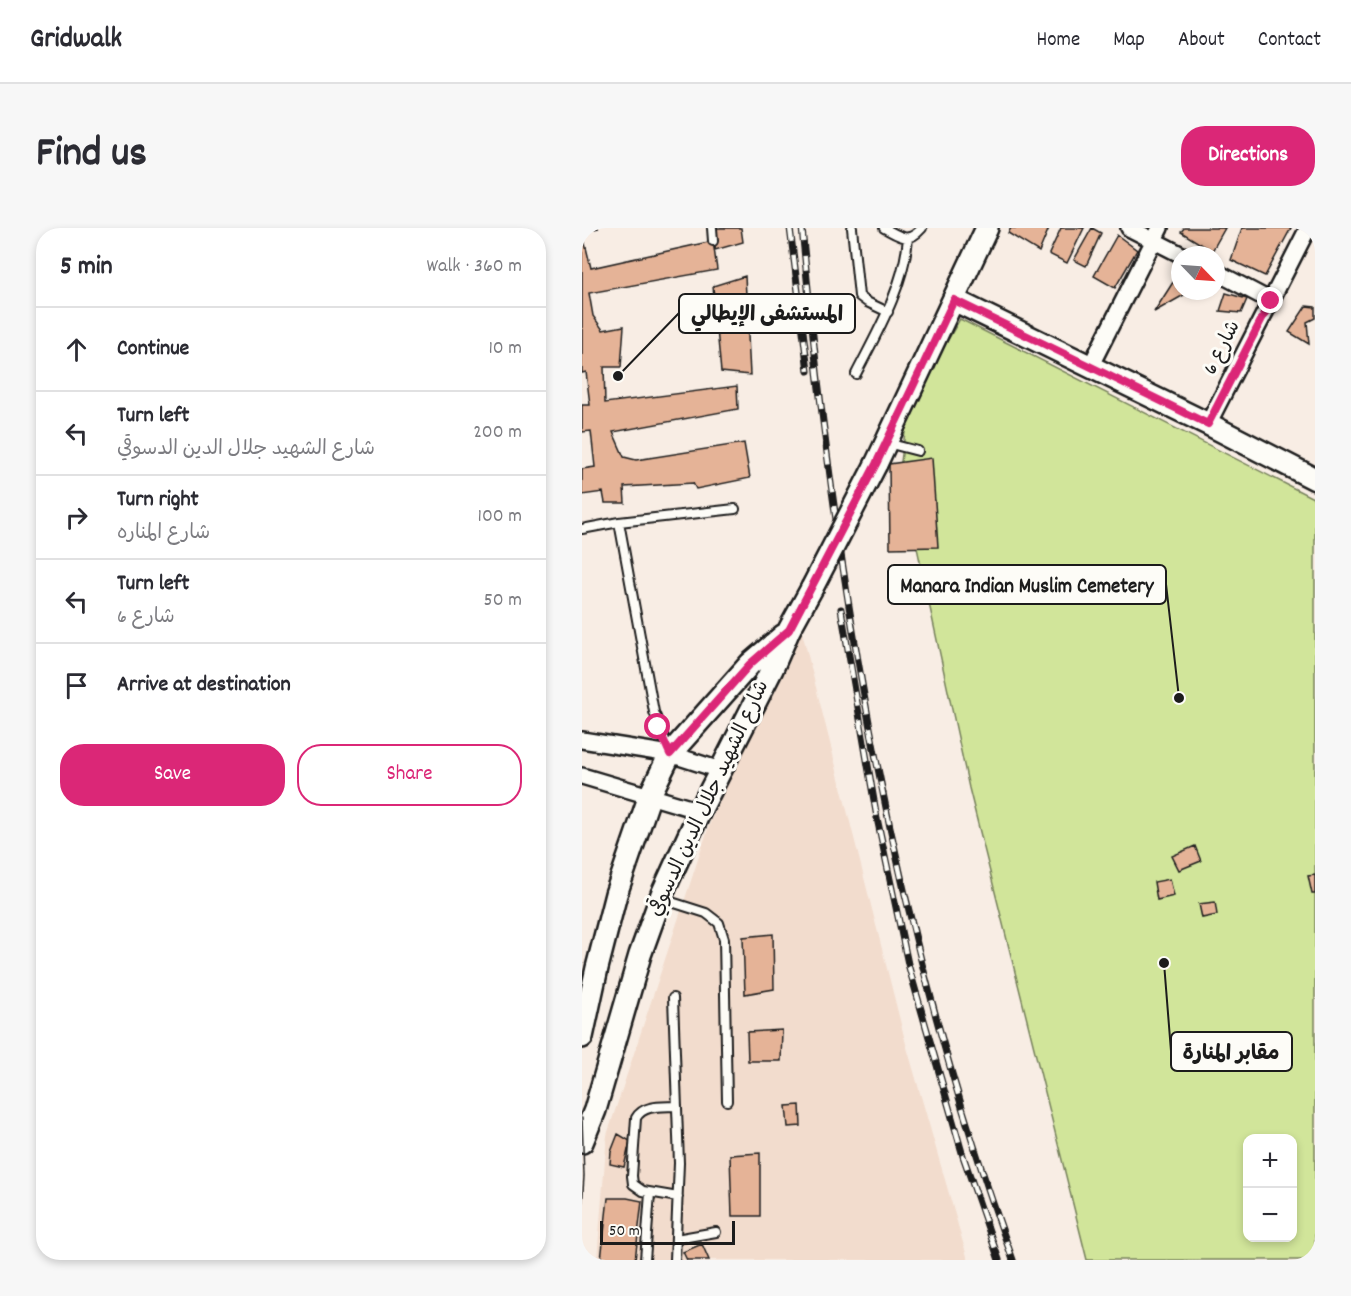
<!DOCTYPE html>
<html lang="en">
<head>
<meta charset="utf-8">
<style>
  body { margin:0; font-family:Dekko,"Playpen Sans Arabic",sans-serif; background:#f7f7f7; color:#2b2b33 }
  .controls { position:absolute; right:18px; bottom:18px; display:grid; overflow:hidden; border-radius:12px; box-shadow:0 3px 9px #0003 }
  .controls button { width:54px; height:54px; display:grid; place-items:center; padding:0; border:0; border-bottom:2px solid #e1e1e2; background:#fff; color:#2b2b33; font:30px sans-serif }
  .compass { position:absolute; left:589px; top:18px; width:54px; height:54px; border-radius:50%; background:#fff; box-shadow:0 3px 9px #0003; rotate:115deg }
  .scale { position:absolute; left:18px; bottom:15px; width:135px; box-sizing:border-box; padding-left:6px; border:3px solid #1c1c1c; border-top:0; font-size:16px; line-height:21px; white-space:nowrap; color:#1c1c1c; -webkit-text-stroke:4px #fdfcf7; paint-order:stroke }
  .stop { position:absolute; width:18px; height:18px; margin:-14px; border:4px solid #db2777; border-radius:50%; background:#fff }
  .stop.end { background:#db2777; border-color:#fff; box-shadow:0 2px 6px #0008 }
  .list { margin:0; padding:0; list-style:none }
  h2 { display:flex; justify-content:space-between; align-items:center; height:78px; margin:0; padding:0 24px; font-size:26px }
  h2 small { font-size:20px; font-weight:400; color:#7c7c81 }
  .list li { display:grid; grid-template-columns:39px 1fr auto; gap:18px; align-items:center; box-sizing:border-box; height:84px; padding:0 24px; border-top:2px solid #e1e1e2 }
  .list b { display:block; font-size:22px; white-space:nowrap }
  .list p { margin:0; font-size:20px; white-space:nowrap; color:#7c7c81 }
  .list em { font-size:20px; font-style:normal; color:#7c7c81 }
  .actions { display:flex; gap:12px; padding:18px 24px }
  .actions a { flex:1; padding:14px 0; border:2px solid #db2777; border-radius:24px; text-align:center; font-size:21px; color:#db2777 }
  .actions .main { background:#db2777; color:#fff }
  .icon { flex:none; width:33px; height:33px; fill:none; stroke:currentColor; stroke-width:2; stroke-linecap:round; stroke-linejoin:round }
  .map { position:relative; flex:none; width:733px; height:1032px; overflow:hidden; border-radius:24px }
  header { display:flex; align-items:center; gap:36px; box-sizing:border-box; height:84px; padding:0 30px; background:#fff; border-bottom:2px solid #e1e1e2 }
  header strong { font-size:28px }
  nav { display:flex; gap:33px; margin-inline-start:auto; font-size:21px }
  .intro { display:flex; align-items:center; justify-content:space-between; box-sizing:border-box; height:144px; padding:0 36px }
  h1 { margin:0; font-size:42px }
  .button { padding:15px 27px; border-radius:24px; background:#db2777; color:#fff; font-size:21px; font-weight:700 }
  main { display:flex; gap:36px; padding:0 36px }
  aside { flex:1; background:#fff; border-radius:24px; box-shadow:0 3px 9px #0003 }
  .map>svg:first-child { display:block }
</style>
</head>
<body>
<header>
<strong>Gridwalk</strong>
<nav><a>Home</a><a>Map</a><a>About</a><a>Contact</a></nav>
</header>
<div class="intro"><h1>Find us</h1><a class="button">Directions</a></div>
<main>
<aside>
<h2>5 min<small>Walk · 360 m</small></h2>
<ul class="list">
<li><svg class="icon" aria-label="ahead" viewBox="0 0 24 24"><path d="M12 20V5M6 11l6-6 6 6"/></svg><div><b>Continue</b></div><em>10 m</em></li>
<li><svg class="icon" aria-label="left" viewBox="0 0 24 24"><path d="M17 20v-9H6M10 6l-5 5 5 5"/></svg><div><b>Turn left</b><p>شارع الشهيد جلال الدين الدسوقي</p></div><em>200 m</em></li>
<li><svg class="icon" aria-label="right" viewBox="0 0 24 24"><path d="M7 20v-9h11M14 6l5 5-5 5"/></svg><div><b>Turn right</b><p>شارع المناره</p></div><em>100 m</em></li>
<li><svg class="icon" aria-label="left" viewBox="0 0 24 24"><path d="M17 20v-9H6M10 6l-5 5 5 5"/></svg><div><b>Turn left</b><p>شارع 6</p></div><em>50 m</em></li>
<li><svg class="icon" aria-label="arrive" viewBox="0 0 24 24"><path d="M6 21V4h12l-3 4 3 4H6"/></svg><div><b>Arrive at destination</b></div></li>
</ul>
<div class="actions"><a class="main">Save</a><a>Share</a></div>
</aside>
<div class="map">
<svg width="733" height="1032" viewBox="0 0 733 1032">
  <rect width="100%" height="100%" fill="#f8ede4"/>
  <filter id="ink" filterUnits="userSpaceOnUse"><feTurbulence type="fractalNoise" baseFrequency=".0167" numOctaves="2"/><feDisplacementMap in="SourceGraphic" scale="12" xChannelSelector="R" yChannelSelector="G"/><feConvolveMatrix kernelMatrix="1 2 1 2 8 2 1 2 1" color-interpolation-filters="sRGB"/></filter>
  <g filter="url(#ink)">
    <path fill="#f2dccd" d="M218,396L324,816L386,1032H15L25,907L129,592Z"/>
    <path fill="#d1e59a" stroke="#76805b" stroke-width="1.5" fill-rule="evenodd" d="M378,91L733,271V1032H505L387,560L318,241L326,182ZM666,910H710V1010H666Z"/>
    <path fill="#e5b397" stroke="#1c1c1c" stroke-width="1.5" d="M0,0H17L0,3L9,40L131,13L135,42L7,65L11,88L21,102L42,98L39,139H22L23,175L155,158L156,181L31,204L42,229L54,232L162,215L168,250L114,261L111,255L42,259L43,275H23L21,264L0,267V241L13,239L9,203L0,204V177H8L4,144L0,145Z
      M135,0H159L161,14L133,22Z
      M429,0H467L457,24L426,5Z
      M479,0H502L485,35L467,26Z
      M510,0L519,5L504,38L492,32Z
      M602,0H643L630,23L599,4Z
      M660,0H709L683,48L649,32Z
      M535,7L555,22L533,60L512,48Z
      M163,48L168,147L139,144L131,58Z
      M595,48L598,49V63H609L572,84Z
      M644,65L665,71L659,85L638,83Z
      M724,78L733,79V90L725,94L727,116L707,104Z
      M350,230L356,319L308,320L307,236Z
      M613,618L619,633L597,642L590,628Z
      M733,647V666H730L726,648Z
      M588,651L592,668L575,672L572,654Z
      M633,674L635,687L620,690L617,676Z
      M191,706L192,761L163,766L161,709Z
      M200,802L199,833H166L165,804Z
      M218,877L219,898L206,899L204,878Z
      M36,906L48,913L42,939L28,936L29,924Z
      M178,925V988H150L148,927Z
      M26,970H45L60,973L53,1032H19Z
      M120,1016L127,1032H105L101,1024Z"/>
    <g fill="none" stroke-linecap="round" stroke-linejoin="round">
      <defs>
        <path id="lane" d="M130,0L131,13
          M270,0L277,68L285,74L306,84
          M302,0C319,9 326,16 340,0
          M274,146C296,103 322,59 326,10
          M305,215L336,223
          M37,294L72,484L88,525
          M0,301L37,294L153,281
          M80,671L124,685L137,695L142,711L145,873
          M91,770L97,935L93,1032
          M95,878C81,879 62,876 54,890L50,948L51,956L61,963L96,969
          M94,1011L134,1004
          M63,1032L68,965"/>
        <path id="street" d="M547,0L600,27
          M634,44L689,73
          M508,139L578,0
          M626,196L726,0
          M0,512L88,526L138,542
          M0,548L118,583"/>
        <path id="secondary" d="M372,72L626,196L733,251
          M294,236L405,0
          M0,809L15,740L34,666L68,567L88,526L168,436L202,407
          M0,914L13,882L58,727L80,666L118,583L190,441L207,402L230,360"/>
      </defs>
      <use href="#lane" stroke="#1c1c1c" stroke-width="12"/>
      <use href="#street" stroke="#1c1c1c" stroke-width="20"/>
      <use href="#secondary" stroke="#1c1c1c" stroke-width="26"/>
      <use href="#lane" stroke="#fdfcf7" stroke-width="8"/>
      <use href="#street" stroke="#fdfcf7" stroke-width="15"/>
      <use href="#secondary" stroke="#fdfcf7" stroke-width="21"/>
      <path stroke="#1c1c1c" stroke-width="1.5" d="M0,890L2,948L0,980"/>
      <defs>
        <path id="rail" d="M208,0L226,143
          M220,0C253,350 310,701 431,1032
          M259,381L295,590L326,736L381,928L417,1032"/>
      </defs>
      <use href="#rail" stroke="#1c1c1c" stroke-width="7"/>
      <use href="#rail" stroke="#fdfcf7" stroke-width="4.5" stroke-dasharray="14" stroke-linecap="butt"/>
      <defs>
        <path id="secondary-bridge" d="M230,360L294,236"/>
      </defs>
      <use href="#secondary-bridge" stroke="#1c1c1c" stroke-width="26" stroke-linecap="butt"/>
      <use href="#secondary-bridge" stroke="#fdfcf7" stroke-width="21"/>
    </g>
  </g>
  <g fill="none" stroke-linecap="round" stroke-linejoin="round" filter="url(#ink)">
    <path stroke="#db2777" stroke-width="8" d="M76,499L88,526L168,436L207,402L294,236L372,72L626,196L689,73"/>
  </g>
  <g text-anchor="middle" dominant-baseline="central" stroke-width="6" stroke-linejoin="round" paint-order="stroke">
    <g font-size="20" fill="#1c1c1c" stroke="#fdfcf7">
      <text transform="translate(641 120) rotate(-63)">شارع 6</text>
      <text transform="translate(128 571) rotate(-65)">شارع الشهيد جلال الدين الدسوقي</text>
    </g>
  </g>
  <path fill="none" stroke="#1c1c1c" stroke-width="2" d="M36 148L97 85M597 470L584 356M582 735L589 823"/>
  <g fill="#1c1c1c" stroke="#fdfcf7" stroke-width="2">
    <circle cx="36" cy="148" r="6"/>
    <circle cx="597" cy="470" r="6"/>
    <circle cx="582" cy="735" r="6"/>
  </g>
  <g fill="#fdfcf7" stroke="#1c1c1c" stroke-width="2">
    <rect x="97" y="66" width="176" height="39" rx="6"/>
    <rect x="306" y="337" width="278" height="39" rx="6"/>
    <rect x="589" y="804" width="121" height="39" rx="6"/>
  </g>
  <g font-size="21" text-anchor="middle" font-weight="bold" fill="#1c1c1c">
    <text x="185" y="92">المستشفى الإيطالي</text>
    <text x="445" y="364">Manara Indian Muslim Cemetery</text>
    <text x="649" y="831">مقابر المنارة</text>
  </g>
</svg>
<div class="controls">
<button>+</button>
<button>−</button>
</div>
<svg class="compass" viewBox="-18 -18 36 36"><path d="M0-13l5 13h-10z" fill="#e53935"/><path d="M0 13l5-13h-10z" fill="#7c7c81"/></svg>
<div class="scale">50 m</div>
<div class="stop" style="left:76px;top:499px"></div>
<div class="stop end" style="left:689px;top:73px"></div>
</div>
</main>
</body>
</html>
